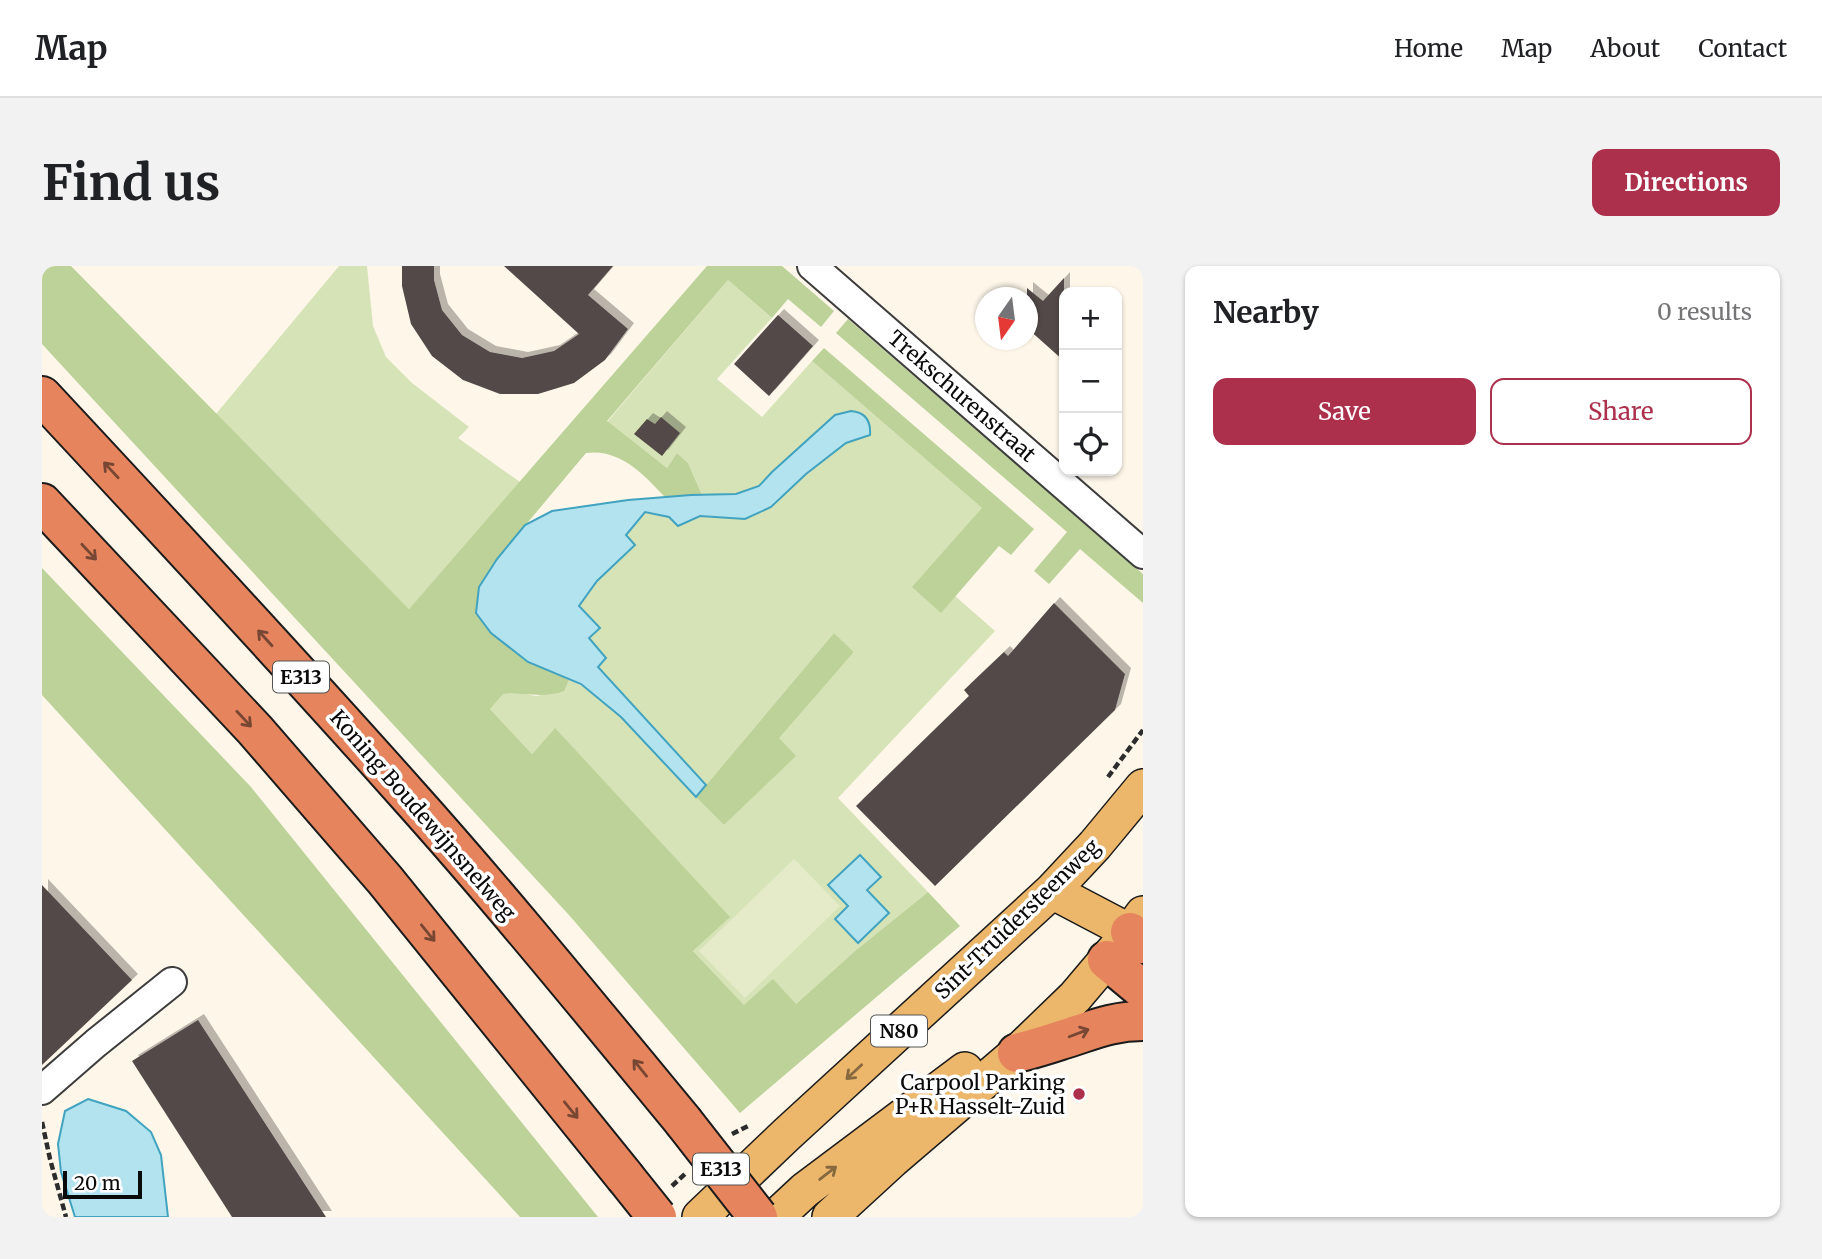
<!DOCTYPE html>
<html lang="en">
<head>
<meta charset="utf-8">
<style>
  body { margin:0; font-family:Merriweather,serif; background:#f2f2f2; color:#202124 }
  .controls { position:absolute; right:21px; top:21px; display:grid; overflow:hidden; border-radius:14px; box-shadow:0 2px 5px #0004 }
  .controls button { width:63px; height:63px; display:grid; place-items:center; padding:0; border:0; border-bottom:2px solid #e0e0e0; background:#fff; color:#202124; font:35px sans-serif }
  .compass { position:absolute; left:933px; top:21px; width:63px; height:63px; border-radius:50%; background:#fff; box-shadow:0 2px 5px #0004; rotate:194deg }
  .scale { position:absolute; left:21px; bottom:18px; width:79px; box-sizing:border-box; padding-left:7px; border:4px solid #0a0a0a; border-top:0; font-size:19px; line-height:24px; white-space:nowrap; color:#0a0a0a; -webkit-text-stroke:5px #fff; paint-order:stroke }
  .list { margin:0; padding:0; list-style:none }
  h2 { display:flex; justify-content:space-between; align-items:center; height:91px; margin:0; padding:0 28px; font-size:30px }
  h2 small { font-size:23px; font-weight:400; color:#757577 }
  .actions { display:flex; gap:14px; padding:21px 28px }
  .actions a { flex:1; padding:16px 0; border:2px solid #ac304c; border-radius:14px; text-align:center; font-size:24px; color:#ac304c }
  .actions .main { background:#ac304c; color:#fff }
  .icon { flex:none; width:38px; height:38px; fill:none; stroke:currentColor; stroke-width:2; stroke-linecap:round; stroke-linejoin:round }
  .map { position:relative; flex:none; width:1101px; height:951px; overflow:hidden; border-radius:14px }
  header { display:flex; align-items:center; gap:42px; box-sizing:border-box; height:98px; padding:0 35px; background:#fff; border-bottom:2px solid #e0e0e0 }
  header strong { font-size:33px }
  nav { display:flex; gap:38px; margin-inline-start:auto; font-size:24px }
  .intro { display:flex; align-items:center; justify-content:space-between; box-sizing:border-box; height:168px; padding:0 42px }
  h1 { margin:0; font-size:49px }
  .button { padding:18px 32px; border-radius:14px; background:#ac304c; color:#fff; font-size:24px; font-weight:700 }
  main { display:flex; gap:42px; padding:0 42px }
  aside { flex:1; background:#fff; border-radius:14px; box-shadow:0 2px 5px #0004 }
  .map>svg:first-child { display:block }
</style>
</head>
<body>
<header>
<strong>Map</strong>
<nav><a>Home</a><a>Map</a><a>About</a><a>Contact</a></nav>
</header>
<div class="intro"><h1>Find us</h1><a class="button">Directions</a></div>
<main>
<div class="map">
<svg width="1101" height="951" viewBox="0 0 1101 951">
  <defs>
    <filter id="shadow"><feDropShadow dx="6" dy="-6" stdDeviation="0" flood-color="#0004"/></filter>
  </defs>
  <rect width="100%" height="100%" fill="#fdf6e9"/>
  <path fill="#d6e3b7" d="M297,0H325L331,60L344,91L370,117L427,161L416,172L478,216L367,343L174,148Z
    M686,14L730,52L675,113L720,151L770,95L940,242L898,346L913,330L953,365L796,532L886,626L813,685L754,738L702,739L651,685L687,651L512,463L490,488L448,443L460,428L478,427L494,430L521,425L527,414C561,427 589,462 614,488C636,512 659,536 682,559L753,490L736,472L812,386L792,367L664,519L555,401L537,340L546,329L555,315L593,279L584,269L603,246L627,251L658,250L703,253L729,241L764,208L804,177L793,149L730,206L717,220L693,228L660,229L646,197L635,187L625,202L565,156Z"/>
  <path fill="#bcd298" d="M0,0H29L367,343L665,0H740L792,45L779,61L746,33L730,52L686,14L565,155L625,202L635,187L646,197L660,229L623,231C602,209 578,182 544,187L455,293L437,321L449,367L486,396L527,414L522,425C500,433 483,426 461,428L448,443L490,488L513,462L688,651L651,685L702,739L731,713L754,738L813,685L886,626L918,660L698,847L527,649L0,78Z
    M806,53L1101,308V337L1038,283L1007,318L992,305L1025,266L794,67Z
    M782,82L992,263L969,289L957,280L899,347L870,321L940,242L770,95Z
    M0,302L209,521L556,951H478L0,429Z
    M792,367L812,386L737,472L754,490L682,559L654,531Z"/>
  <path fill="#e5ebc8" d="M752,593L798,640L703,732L657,685Z"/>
  <path fill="#b3e3ef" stroke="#41a3bf" stroke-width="2" d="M809,145C823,146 829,155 828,169L804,177L764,208L729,241L703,253L658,250L636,260L627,251L603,246L584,269L593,279L555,315L537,340L558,362L547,372L564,392L556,401L664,519L654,531L579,451L539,418L486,396L449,367L434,347L437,321L455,293L483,259L510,245L586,234L649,229L694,228L717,220L730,206L793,149Z
    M818,589L839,611L825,624L847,647L816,677L793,653L806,640L786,619Z
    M46,833L84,845L109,866L119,889L126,951H33L19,906L16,878L23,845Z"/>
  <path fill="#524a48" filter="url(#shadow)" d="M360,0H392V14L400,44L420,69L448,86L480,92L512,85L537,68L462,0H571L546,29L586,63L563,94L532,117L496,128H458L421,114L390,90L369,58L360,20Z
    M1022,12V95L985,62V22L1001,35Z
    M736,49L771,80L727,130L692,98Z
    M619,151L638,167L620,190L592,168L605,153L613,158Z
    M1012,337L1083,408L1073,444L893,620L814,540L927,430L922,424L962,386L966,390Z
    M0,619L90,714L0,799Z
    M156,754L284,951H190L90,795Z"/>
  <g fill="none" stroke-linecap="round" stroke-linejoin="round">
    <defs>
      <path id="minor" d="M770,0L1101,288
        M0,824L54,777L130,716"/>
      <path id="major" d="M1010,625L1088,666
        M658,951L744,869L1010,625L1053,579L1101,521
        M734,951L763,924L923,804
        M788,951L850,894L975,787L1033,731L1088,666L1101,648"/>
      <path id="highway" d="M0,130C123,262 245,393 365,528C460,634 550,745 641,855
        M0,237L213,464L343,614L583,911
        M1088,666L1101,678
        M1065,694L1101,724
        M975,787C990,783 1004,779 1019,774C1049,765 1068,755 1101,755"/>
    </defs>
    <use href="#minor" stroke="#3d3d3d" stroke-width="32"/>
    <use href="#major" stroke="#1b1b1b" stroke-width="38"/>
    <use href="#highway" stroke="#1b1b1b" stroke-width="42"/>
    <path stroke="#2c2c2c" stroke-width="4.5" stroke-dasharray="7 3.5" stroke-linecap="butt" d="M1066,511L1101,464
      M0,856L8,893L24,951
      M690,868L708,859
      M630,920L644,907"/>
    <use href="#minor" stroke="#fff" stroke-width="28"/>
    <use href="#major" stroke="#ecb66b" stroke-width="35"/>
    <use href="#highway" stroke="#e6845e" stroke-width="38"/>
    <defs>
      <path id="highway-bridge" d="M641,855L716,951
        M583,911L615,951"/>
    </defs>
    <use href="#highway-bridge" stroke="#1b1b1b" stroke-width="42" stroke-linecap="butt"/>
    <use href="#highway-bridge" stroke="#e6845e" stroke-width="38"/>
  </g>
  <defs><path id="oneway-shaft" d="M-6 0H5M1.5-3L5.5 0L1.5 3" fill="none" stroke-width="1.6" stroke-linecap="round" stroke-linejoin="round" transform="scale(1.75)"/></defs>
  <g stroke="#784734">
    <use href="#oneway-shaft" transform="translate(69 204) rotate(-133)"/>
    <use href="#oneway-shaft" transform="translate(47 286) rotate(47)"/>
    <use href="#oneway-shaft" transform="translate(223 372) rotate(-132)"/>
    <use href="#oneway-shaft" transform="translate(202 453) rotate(47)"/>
    <use href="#oneway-shaft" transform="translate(386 667) rotate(51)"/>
    <use href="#oneway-shaft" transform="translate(1037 767) rotate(-21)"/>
    <use href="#oneway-shaft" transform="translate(598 802) rotate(-129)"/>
    <use href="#oneway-shaft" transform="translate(529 844) rotate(51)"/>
  </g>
  <g stroke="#86693f">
    <use href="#oneway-shaft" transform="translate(812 806) rotate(137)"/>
    <use href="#oneway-shaft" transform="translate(786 907) rotate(-38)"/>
  </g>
  <circle fill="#ac304c" stroke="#fff" stroke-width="2.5" cx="1037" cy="828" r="7"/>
  <g text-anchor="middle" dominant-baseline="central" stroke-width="7" stroke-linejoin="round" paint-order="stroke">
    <g fill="#fff" stroke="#545454" stroke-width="2">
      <rect x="231" y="395.5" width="56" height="31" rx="5"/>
      <rect x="829" y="749.5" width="56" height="31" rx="5"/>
      <rect x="651" y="887.5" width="56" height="31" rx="5"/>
    </g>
    <g font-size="19" font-weight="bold" fill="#0a0a0a">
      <text x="259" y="411">E313</text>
      <text x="857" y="765">N80</text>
      <text x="679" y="903">E313</text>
    </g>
    <g font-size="21" fill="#0a0a0a" stroke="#fff">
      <text transform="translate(920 130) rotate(41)">Trekschurenstraat</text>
      <text transform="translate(381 549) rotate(49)">Koning Boudewijnsnelweg</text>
      <text transform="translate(975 653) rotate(-44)">Sint-Truidersteenweg</text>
    </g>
    <g font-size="21" fill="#0a0a0a" stroke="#fff" text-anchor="end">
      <text x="1023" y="816">Carpool Parking<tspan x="1023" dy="24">P+R Hasselt-Zuid</tspan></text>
    </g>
  </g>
</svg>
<div class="controls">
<button>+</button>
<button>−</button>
<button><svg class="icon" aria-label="locate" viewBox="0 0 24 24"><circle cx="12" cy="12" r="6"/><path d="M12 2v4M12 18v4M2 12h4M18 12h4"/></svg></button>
</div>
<svg class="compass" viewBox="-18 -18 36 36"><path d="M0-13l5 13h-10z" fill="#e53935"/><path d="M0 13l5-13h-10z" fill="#757577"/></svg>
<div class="scale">20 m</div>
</div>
<aside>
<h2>Nearby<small>0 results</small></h2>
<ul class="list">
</ul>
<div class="actions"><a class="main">Save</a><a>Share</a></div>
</aside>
</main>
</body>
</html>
